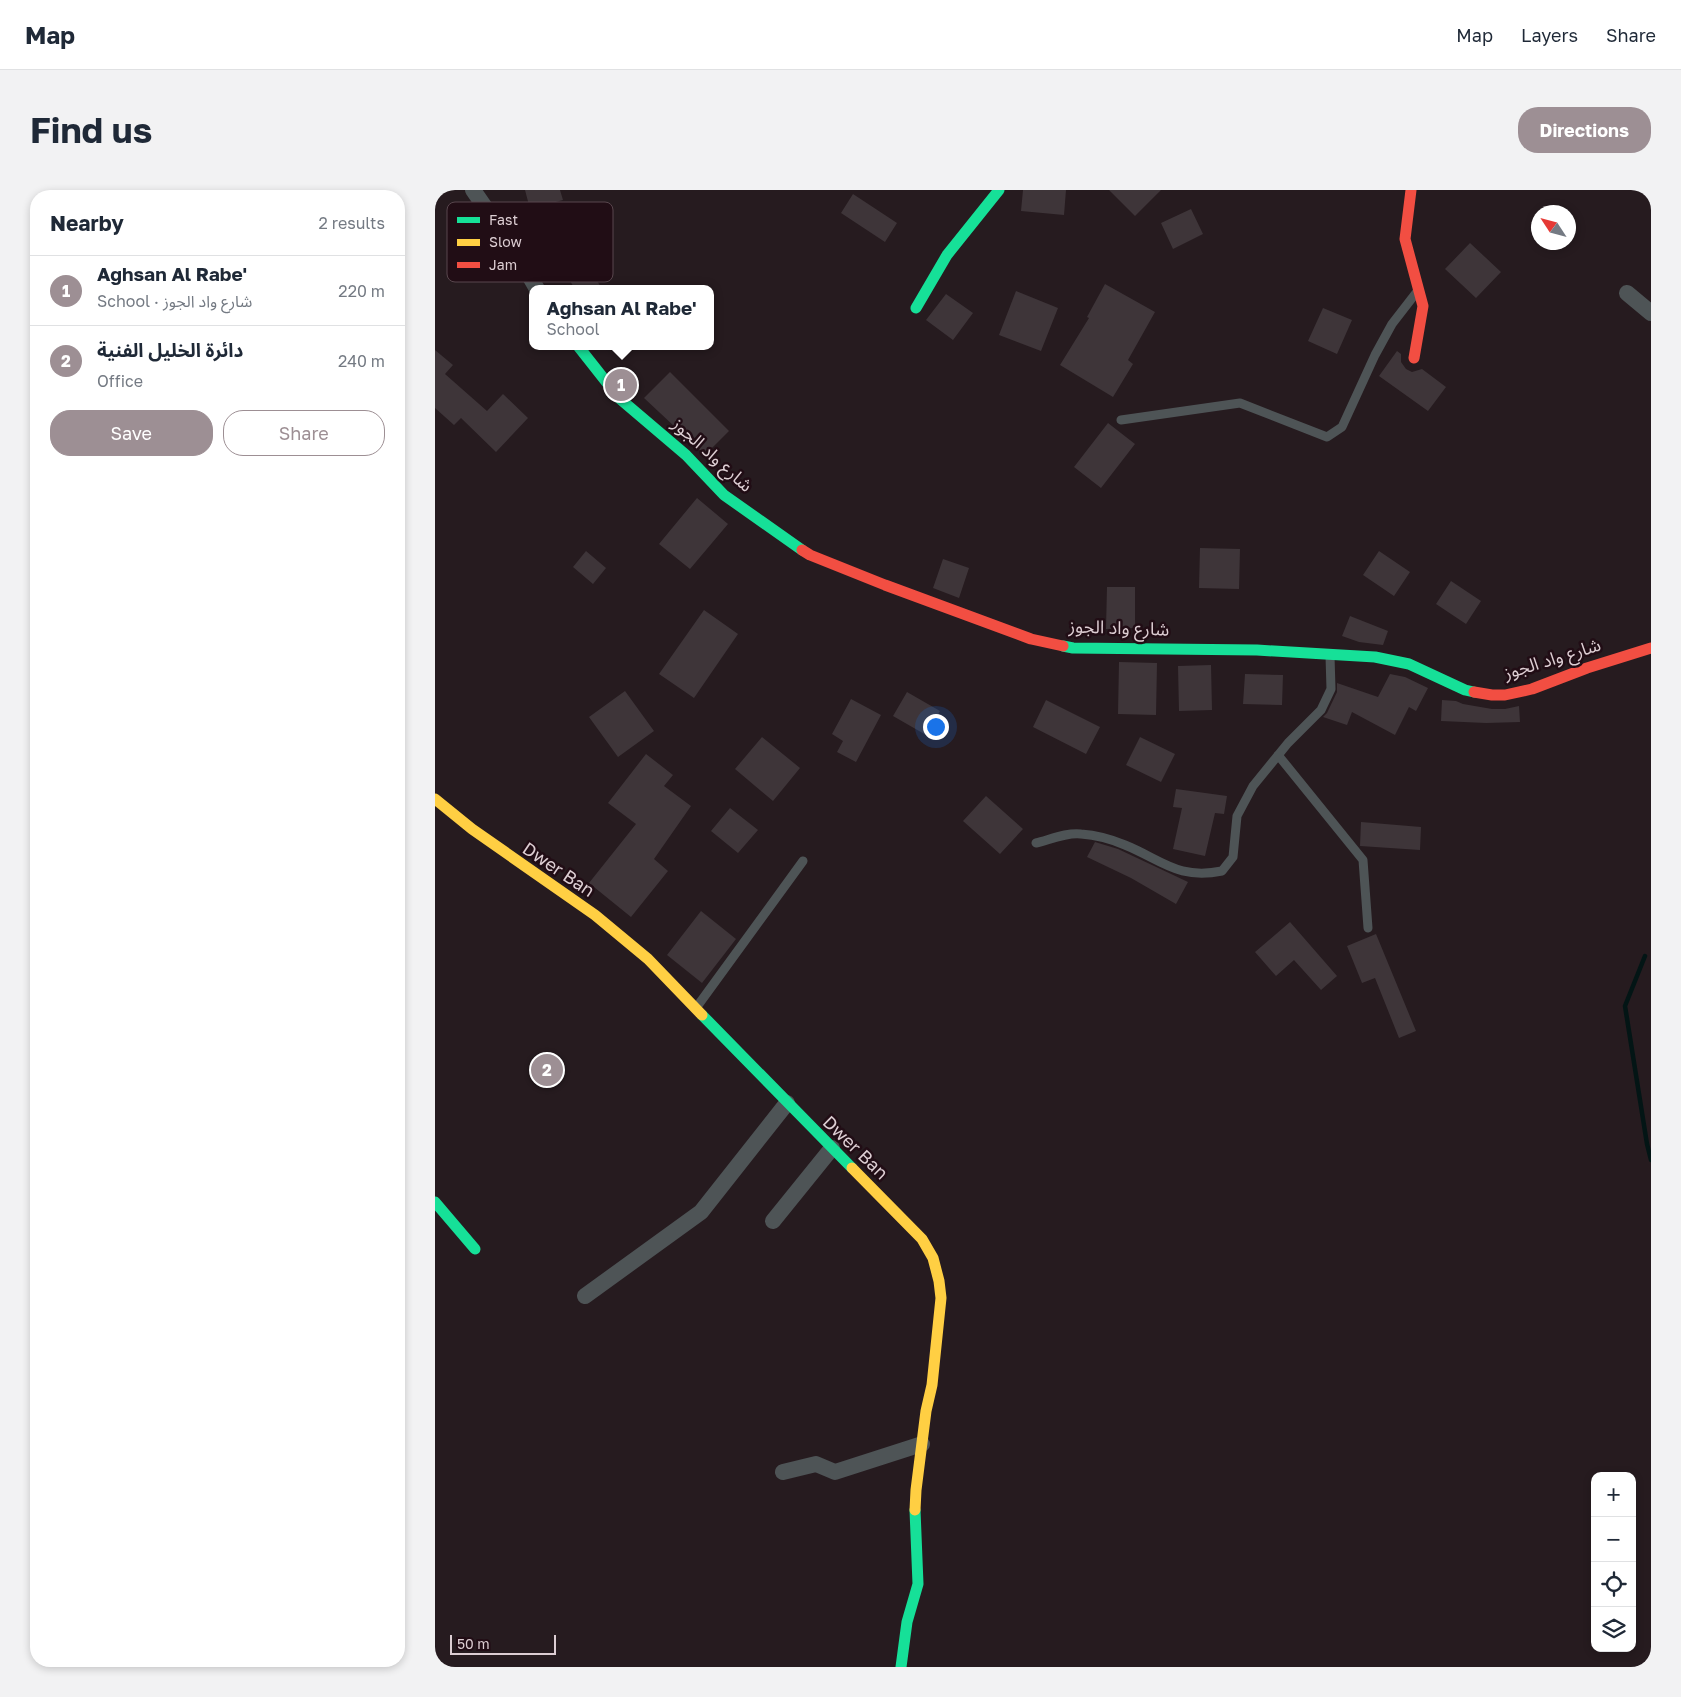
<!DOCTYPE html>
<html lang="en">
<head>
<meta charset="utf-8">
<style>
  body { margin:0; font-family:"Golos Text","Noto Sans Arabic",sans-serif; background:#f2f2f3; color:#1f2937 }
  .controls { position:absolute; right:15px; bottom:15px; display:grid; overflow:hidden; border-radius:10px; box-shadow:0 2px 8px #0003 }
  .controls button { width:45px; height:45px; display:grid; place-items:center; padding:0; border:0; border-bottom:1px solid #e0e1e3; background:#fff; color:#1f2937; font:25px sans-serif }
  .compass { position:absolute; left:1096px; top:15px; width:45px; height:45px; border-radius:50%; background:#fff; box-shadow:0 2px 8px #0003; rotate:306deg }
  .scale { position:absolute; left:15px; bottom:12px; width:106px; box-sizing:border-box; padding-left:5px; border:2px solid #ddced3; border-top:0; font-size:14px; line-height:18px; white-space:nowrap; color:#ddced3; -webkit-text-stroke:4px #210d15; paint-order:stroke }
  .you { position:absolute; left:500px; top:536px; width:18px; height:18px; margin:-12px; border:4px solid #fff; border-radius:50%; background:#1a73e8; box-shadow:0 0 0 8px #1a73e833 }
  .badge { display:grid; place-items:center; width:32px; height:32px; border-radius:50%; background:#9d8f94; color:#fff; font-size:16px; font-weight:700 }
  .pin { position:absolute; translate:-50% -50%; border:2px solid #fff; box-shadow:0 1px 5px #0006 }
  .popup { position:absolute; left:94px; top:95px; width:185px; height:65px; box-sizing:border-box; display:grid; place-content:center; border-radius:10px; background:#fff; filter:drop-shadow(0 1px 4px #0005); font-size:16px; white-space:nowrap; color:#747a83 }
  .popup b { font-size:19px; color:#1f2937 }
  .popup::after { content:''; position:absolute; left:50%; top:100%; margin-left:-10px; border:10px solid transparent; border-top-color:#fff }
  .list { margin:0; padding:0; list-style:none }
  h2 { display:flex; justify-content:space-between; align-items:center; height:65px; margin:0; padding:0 20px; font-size:21px }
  h2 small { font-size:16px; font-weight:400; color:#747a83 }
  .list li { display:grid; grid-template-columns:32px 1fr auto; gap:15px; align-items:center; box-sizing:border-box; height:70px; padding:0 20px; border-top:1px solid #e0e1e3 }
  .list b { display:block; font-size:19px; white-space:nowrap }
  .list p { margin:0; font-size:16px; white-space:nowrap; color:#747a83 }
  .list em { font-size:16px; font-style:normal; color:#747a83 }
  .actions { display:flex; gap:10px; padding:15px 20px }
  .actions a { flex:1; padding:11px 0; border:1px solid #9d8f94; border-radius:20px; text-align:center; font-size:18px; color:#9d8f94 }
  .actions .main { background:#9d8f94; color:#fff }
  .icon { flex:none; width:28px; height:28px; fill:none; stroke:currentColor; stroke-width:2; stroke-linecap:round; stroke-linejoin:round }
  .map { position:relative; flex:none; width:1216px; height:1477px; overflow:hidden; border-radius:20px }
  header { display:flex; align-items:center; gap:30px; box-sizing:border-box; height:70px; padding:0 25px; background:#fff; border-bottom:1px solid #e0e1e3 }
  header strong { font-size:24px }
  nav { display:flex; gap:28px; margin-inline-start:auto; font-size:18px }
  .intro { display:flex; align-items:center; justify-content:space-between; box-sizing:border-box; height:120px; padding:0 30px }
  h1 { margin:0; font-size:35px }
  .button { padding:12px 22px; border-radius:20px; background:#9d8f94; color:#fff; font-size:18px; font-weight:700 }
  main { display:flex; gap:30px; padding:0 30px }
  aside { flex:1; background:#fff; border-radius:20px; box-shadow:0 2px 8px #0003 }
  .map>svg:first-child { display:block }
</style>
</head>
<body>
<header>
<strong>Map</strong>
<nav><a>Map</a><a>Layers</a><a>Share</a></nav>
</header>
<div class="intro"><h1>Find us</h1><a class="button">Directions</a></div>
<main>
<aside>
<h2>Nearby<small>2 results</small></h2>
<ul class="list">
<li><span class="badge">1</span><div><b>Aghsan Al Rabe'</b><p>School · شارع واد الجوز</p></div><em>220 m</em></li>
<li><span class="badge">2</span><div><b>دائرة الخليل الفنية</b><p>Office</p></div><em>240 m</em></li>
</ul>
<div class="actions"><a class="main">Save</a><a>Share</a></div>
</aside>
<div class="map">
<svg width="1216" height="1477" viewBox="0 0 1216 1477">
  <rect width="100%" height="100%" fill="#261b1f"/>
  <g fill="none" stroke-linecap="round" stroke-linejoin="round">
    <path stroke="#031515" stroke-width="4.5" d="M1210,766L1190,816L1212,954L1216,970"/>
  </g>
  <path fill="#3e3539" d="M90,0H125L128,10L95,19Z
    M588,0H631L629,25L586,21Z
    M674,0H726L700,26Z
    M418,4L462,33L450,52L406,23Z
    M756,19L768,44L738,59L726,33Z
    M129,20L144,45L137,49L167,99H140L101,36Z
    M1035,53L1066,82L1041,108L1010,79Z
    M670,94L720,122L693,170L698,174L678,207L625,175L654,128L652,127Z
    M581,101L623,118L606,161L564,145Z
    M511,104L538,123L518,150L491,130Z
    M888,118L917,130L902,164L873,151Z
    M0,160L18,175L10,184L52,221L68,204L93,228L61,262L26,228L19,235L0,218Z
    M962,161L966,164V172L971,179L977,182L987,179L1011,197L993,221L944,186Z
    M235,182L294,241L270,265L209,208Z
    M673,233L700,254L666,298L639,277Z
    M262,308L293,334L255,379L224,354Z
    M765,358L805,359L804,399L764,398Z
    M151,361L171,378L158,394L138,377Z
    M944,361L975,382L959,406L928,385Z
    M508,369L534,378L524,408L498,398Z
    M1016,391L1046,411L1031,434L1001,414Z
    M672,397H700V438L671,439Z
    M269,420L303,444L259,508L224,484Z
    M915,426L953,441L948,455L924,452L907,446Z
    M684,472L722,473L721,525L683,524Z
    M776,475L777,520L744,521L743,476Z
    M810,484L848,485L847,515L808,514Z
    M955,484L970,487L993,498L981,521L974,517L960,545L917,522L912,535L888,527L892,523L902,502V493L943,507Z
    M190,501L219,541L183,567L154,527Z
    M472,502L505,521L491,545L458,526Z
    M416,509L446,525L421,572L402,562L408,551L397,544Z
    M611,510L665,537L651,564L598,537Z
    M1007,510L1021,511L1028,514L1057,519H1070L1084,516L1085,532L1051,533L1006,531Z
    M327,547L365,578L338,611L300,579Z
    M705,547L740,564L726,592L691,575Z
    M211,564L238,585L229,596L256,616L219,669L233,681L196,727L154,693L201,634L173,613Z
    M741,599L792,606L789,624L780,623L770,666L738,659L747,618L738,617Z
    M551,606L588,639L565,664L528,631Z
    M295,618L323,640L303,663L276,641Z
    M926,632L986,637L985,660L925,656Z
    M660,652L683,659L753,692L741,714L696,688L652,667Z
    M266,721L301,749L267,793L232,765Z
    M855,732L902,786L886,800L859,770L841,786L820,762Z
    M941,744L981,841L964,848L940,788L927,793L912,756Z"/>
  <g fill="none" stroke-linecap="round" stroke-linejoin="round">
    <path stroke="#4e5456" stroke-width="9" d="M686,230L805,213L892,247L907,237L940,165L957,134L981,103
      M843,565L928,670L933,738
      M601,653C614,650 632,642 646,644C660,645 676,649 690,655C727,670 743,690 787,681L798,667L802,626L818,596L853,553L886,520L896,499L895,466
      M261,818L368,671"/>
    <path stroke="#4e5456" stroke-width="16" d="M38,0L79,59L102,99
      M1192,103L1216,123
      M338,1031L397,958
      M150,1106L266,1022L352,913
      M348,1282L381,1274L400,1282L487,1254"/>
    <path stroke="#16e098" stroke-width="11" d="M481,118L512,65L564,0
      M143,156L184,208L251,265L289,305L367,360
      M628,456L638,458L822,460L940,467L974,474L1030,500L1039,502
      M267,825L417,978
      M0,1012L40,1059
      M466,1477L472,1432L483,1394L480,1320"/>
    <path stroke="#ffcf43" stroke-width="11" d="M0,609L37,639L160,725L213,769L267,825
      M417,978L487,1049L498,1068L504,1091L506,1108L497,1195L491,1221L481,1300L480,1320"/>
    <path stroke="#f24e42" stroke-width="11" d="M976,0L970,49L988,116L979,168
      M367,360L375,365L450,395L596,449L628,456
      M1039,502L1057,505H1070L1097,499L1152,478L1216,458"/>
  </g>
  <g text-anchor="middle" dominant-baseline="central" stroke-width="5" stroke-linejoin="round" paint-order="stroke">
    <g font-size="18" fill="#ddced3" stroke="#210d15">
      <text transform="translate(278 264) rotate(42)">شارع واد الجوز</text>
      <text transform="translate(684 437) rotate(2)">شارع واد الجوز</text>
      <text transform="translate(1117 468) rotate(-17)">شارع واد الجوز</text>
      <text transform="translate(124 679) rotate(34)">Dwer Ban</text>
      <text transform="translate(421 957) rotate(44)">Dwer Ban</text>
    </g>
  </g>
  <rect x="12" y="12" width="166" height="80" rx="8" fill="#210d15" stroke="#59474e" stroke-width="1"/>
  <rect x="22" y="27" width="23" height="6" fill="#16e098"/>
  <rect x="22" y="49" width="23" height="7" fill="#ffcf43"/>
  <rect x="22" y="72" width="23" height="6" fill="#f24e42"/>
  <g font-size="14" fill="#ddced3">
    <text x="54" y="35">Fast</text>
    <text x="54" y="57">Slow</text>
    <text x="54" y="80">Jam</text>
  </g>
</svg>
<div class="controls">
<button>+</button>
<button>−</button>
<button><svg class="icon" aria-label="locate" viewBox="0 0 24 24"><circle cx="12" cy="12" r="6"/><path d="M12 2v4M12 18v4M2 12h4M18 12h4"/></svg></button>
<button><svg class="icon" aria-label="layers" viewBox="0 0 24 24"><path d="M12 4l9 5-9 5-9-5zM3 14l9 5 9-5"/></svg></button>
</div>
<svg class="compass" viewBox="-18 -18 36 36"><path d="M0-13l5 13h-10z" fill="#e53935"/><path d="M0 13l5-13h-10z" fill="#747a83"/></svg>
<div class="scale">50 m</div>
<div class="you"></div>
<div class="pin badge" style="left:186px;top:195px">1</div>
<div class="popup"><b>Aghsan Al Rabe'</b>School</div>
<div class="pin badge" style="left:112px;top:880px">2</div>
</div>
</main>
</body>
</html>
